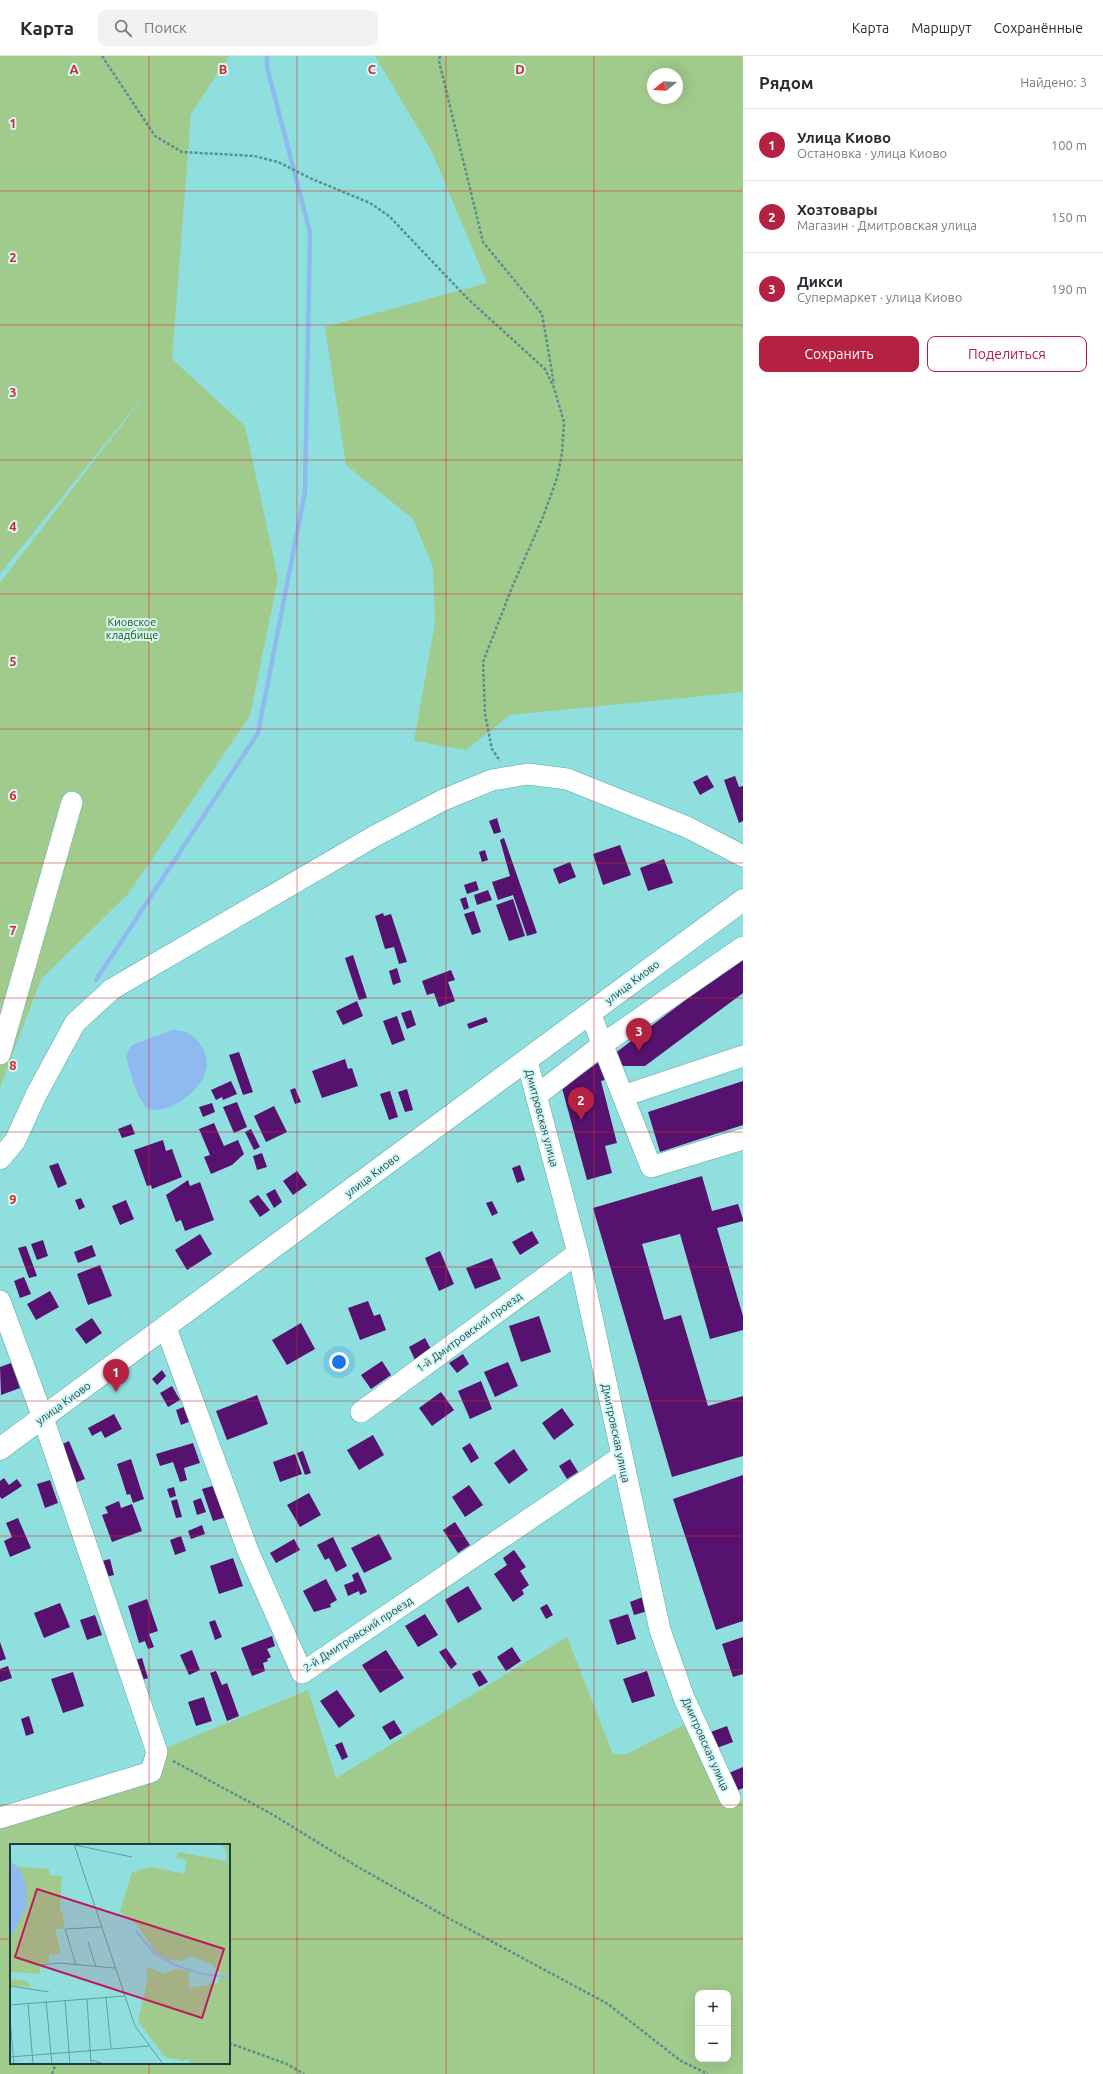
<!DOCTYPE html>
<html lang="ru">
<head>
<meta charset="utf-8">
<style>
  body { margin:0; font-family:Ubuntu,sans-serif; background:#f2f2f3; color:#2b2b33 }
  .controls { position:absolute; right:12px; bottom:12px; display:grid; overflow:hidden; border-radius:8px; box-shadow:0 4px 16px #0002 }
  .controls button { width:36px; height:36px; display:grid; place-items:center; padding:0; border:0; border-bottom:1px solid #e1e1e2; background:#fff; color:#2b2b33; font:20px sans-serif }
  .compass { position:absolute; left:647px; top:12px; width:36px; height:36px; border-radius:50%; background:#fff; box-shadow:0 4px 16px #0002; rotate:252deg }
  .you { position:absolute; left:339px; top:1306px; width:14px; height:14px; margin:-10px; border:3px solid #fff; border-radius:50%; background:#1a73e8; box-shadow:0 0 0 6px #1a73e833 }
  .badge { display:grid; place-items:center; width:26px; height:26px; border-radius:50%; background:#b42141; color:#fff; font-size:13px; font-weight:700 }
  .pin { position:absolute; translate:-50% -33px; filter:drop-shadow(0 1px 2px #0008) }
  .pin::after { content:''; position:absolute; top:21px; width:14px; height:12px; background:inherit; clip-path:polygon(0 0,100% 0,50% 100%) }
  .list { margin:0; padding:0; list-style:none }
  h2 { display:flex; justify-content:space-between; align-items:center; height:52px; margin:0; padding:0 16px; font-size:17px }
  h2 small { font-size:13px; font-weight:400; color:#7c7c81 }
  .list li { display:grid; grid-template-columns:26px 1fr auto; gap:12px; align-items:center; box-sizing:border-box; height:72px; padding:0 16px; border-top:1px solid #e1e1e2 }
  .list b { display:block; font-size:15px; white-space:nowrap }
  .list p { margin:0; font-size:13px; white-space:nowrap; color:#7c7c81 }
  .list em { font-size:13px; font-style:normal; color:#7c7c81 }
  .actions { display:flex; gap:8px; padding:12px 16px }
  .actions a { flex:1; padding:9px 0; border:1px solid #b42141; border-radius:8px; text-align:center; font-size:14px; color:#b42141 }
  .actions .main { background:#b42141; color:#fff }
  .icon { flex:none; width:22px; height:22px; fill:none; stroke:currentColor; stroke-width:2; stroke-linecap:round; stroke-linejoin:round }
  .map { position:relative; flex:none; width:743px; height:2018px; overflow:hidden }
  header { display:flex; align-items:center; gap:24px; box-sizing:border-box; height:56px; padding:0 20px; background:#fff; border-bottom:1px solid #e1e1e2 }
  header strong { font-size:19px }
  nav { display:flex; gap:22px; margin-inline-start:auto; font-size:14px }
  .search { width:280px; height:36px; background:#f2f2f3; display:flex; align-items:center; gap:10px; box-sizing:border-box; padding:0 14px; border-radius:8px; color:#7c7c81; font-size:15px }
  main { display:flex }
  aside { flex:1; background:#fff }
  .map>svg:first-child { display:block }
</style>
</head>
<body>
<header>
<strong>Карта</strong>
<div class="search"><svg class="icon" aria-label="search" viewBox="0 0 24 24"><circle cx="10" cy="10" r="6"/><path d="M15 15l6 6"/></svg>Поиск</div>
<nav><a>Карта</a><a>Маршрут</a><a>Сохранённые</a></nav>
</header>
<main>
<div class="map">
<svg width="743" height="2018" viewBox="0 0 743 2018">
  <rect width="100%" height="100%" fill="#8fdfde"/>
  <path fill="#a1cb8c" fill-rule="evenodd" d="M0,0H229L191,58L172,303L245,370L278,522L250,660L128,838L41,923L0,1032V527L154,327L0,518Z
    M375,0H743V636L510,659L466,694L414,685L435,567L433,511L413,463L346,409L325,271L487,227L432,96ZM653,18H677V42H653Z
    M567,1581L613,1698H627L685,1668L723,1751L743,1745V2018H0V1767L150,1726L166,1692L308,1634L336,1722ZM11,1789H229V2007H11ZM698,1937H728V2003H698Z"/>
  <path fill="#8fbaf0" d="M172,974C185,974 192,977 200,988C227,1024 166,1063 148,1052C136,1044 129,1012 126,999L132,989Z"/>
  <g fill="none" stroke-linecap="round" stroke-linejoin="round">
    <path stroke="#8fbaf0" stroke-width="4.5" d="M96,924L258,677L305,436L310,176L267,11V0"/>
  </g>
  <path fill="#56126e" d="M707,719L714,731L700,739L693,726Z
    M735,720L739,731L743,730V765L739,767L724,724Z
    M497,762L501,776L494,778L489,765Z
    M504,782L537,877L527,880L513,839L498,844L492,826L510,820L500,784Z
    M620,789L631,819L603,829L593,798Z
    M485,794L488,804L482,806L479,796Z
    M664,803L673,827L648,835L640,812Z
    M570,806L576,821L559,828L553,813Z
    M476,825L479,834L467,838L464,829Z
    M488,834L492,844L477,849L474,839Z
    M466,841L469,852L464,854L460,843Z
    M513,843L525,880L509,885L496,849Z
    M474,855L481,876L472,879L464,858Z
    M383,857L384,860L391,858L407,906L399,908L394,891L385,893L375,860Z
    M353,899L367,942L359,944L345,902Z
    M743,904V937L645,1010H623L614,998L736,906Z
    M397,912L401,926L393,929L389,915Z
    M451,914L455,924L448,926L455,945L439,951L434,937L427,939L422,925Z
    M357,945L363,960L343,969L336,955Z
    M411,954L416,969L407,973L401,957Z
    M397,960L405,984L392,989L383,965Z
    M486,961L488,966L469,973L467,968Z
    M239,996L253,1036L243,1039L229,999Z
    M345,1003L348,1013L352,1012L358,1030L322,1042L312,1015Z
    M603,1003L609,1023L601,1025L617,1087L605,1090L612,1117L587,1124L562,1032Z
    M231,1025L237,1038L223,1044L222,1041L216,1044L211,1034Z
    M743,1025V1069L660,1096L648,1056Z
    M295,1032L301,1046L295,1048L290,1034Z
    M407,1033L413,1054L405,1056L398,1036Z
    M390,1035L398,1061L389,1064L380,1038Z
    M237,1046L247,1071L234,1077L223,1051Z
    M212,1047L215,1056L203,1061L199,1051Z
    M274,1050L287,1076L266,1086L254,1060Z
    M214,1067L224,1090L238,1084L244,1098L232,1109L211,1118L204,1101L210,1099L199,1073Z
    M131,1068L135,1078L122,1082L118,1073Z
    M251,1073L260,1091L254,1094L245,1076Z
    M163,1084L166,1095L172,1093L182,1121L152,1133L151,1129L147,1130L134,1094Z
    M262,1097L267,1111L257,1114L253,1100Z
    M58,1107L67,1128L58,1132L49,1110Z
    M520,1109L525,1124L517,1127L512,1112Z
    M297,1115L307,1129L293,1139L283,1125Z
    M702,1120L712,1155L738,1148L743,1163V1165L717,1172L743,1260V1274L710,1283L680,1178L642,1188L664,1264L681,1259L708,1350L743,1340V1400L672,1421L593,1152Z
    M188,1124L190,1130L200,1126L214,1164L185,1175L181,1164L176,1166L166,1139Z
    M275,1133L282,1146L274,1152L266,1138Z
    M258,1139L270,1154L260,1161L249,1145Z
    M81,1142L85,1151L79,1154L75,1144Z
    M126,1144L134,1163L120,1169L112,1150Z
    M492,1145L498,1157L492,1160L486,1147Z
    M532,1175L539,1187L520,1199L512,1186Z
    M200,1178L212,1198L187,1214L175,1194Z
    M43,1184L48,1200L37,1204L31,1188Z
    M92,1189L96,1200L78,1207L74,1196Z
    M26,1190L37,1220L29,1222L18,1192Z
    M440,1195L454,1228L439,1235L425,1202Z
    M492,1202L501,1223L475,1233L466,1212Z
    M100,1209L112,1240L88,1249L77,1218Z
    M24,1221L31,1238L20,1242L14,1225Z
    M50,1235L59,1251L36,1264L27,1248Z
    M368,1245L374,1260L380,1258L386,1274L360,1284L348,1252Z
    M539,1260L551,1296L521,1306L509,1270Z
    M92,1262L102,1277L86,1288L75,1273Z
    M301,1267L315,1293L287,1309L272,1284Z
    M425,1282L432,1295L415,1304L409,1291Z
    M463,1298L469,1308L457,1317L449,1307Z
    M382,1305L391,1319L371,1333L361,1319Z
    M508,1306L518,1330L495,1341L484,1316Z
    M11,1307L20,1332L1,1339L0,1311Z
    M162,1314L166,1320L157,1329L152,1323Z
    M481,1325L492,1353L470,1363L458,1335Z
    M172,1330L180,1344L168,1351L160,1337Z
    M441,1336L454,1354L432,1370L419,1352Z
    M257,1339L268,1368L227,1384L216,1355Z
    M186,1350L191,1365L181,1369L176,1354Z
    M562,1352L574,1369L554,1384L542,1367Z
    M114,1358L122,1373L105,1382L101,1375L92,1380L88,1372Z
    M373,1379L384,1399L359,1414L347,1394Z
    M69,1385L85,1423L72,1428L56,1391Z
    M193,1387L200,1407L184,1412L187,1424L180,1426L173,1406L160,1410L156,1398Z
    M470,1387L479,1402L471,1407L462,1392Z
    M514,1393L528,1414L509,1428L494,1407Z
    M303,1395L311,1417L305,1419L297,1397Z
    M295,1398L302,1418L280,1426L273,1406Z
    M131,1403L144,1443L133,1447L130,1438L127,1439L117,1408Z
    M570,1403L578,1416L567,1423L559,1410Z
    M743,1419V1565L716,1574L673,1443Z
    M4,1422L9,1429L17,1423L22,1430L2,1443L0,1441V1425Z
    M50,1424L58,1447L45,1452L37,1428Z
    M216,1429L227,1461L213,1465L202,1433Z
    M469,1429L483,1449L465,1461L452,1441Z
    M174,1431L176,1440L170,1442L167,1433Z
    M309,1437L321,1459L300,1471L287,1449Z
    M201,1442L206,1456L197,1459L193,1445Z
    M177,1443L182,1461L176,1462L171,1445Z
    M119,1445L121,1452L132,1448L142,1475L112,1486L102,1459L108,1457L105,1451Z
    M18,1462L31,1492L10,1501L4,1485L12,1481L6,1467Z
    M455,1466L470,1489L458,1497L443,1474Z
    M202,1469L205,1478L191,1483L188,1475Z
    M379,1478L392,1503L364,1517L351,1492Z
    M181,1480L186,1495L175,1499L170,1484Z
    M333,1481L347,1510L336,1516L329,1502L325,1504L317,1489Z
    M294,1483L300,1494L276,1507L270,1497Z
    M514,1494L526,1511L520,1515L529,1529L522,1534L524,1538L513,1546L494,1518L507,1509L503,1502Z
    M233,1502L243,1530L219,1538L210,1510Z
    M110,1503L114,1519L102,1522L98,1506Z
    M358,1516L367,1536L360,1539L359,1535L348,1540L344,1529L354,1525L352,1519Z
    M326,1523L337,1544L330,1548L331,1551L314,1556L303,1535Z
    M468,1530L482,1553L458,1567L445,1544Z
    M643,1541L648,1555L634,1559L630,1546Z
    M147,1543L158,1575L149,1578L154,1591L148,1593L145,1585L139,1587L128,1550Z
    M60,1547L70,1571L44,1582L34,1557Z
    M547,1548L553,1559L546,1563L540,1552Z
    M425,1558L438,1579L418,1591L405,1570Z
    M628,1558L636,1583L617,1589L609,1564Z
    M95,1559L102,1579L87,1584L80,1564Z
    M215,1564L222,1581L215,1584L209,1566Z
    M272,1580L275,1590L267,1593L271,1601L267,1603L268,1605L263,1607L265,1615L252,1620L241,1592Z
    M743,1581V1618L733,1621L722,1588Z
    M0,1586L6,1603L0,1605Z
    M512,1591L521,1605L506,1615L497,1601Z
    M446,1592L457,1608L451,1613L439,1596Z
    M192,1594L200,1614L189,1619L180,1599Z
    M386,1594L404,1622L380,1637L362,1609Z
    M142,1602L148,1622L139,1625L132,1605Z
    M8,1610L12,1622L0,1626V1613Z
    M480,1614L488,1626L479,1631L472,1618Z
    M216,1615L222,1629L227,1627L239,1660L227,1665L210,1617Z
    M647,1615L655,1640L632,1647L623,1623Z
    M73,1616L84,1650L63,1657L51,1623Z
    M337,1634L355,1660L339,1672L320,1645Z
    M204,1641L212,1665L196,1670L188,1646Z
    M29,1660L34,1677L26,1680L21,1663Z
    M394,1664L402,1677L390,1684L382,1671Z
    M727,1670L733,1686L714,1693L708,1677Z
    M342,1686L348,1701L342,1704L335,1689Z
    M743,1711V1732L732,1737L724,1719Z"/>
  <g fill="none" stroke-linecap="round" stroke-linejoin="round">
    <defs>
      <path id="minor" d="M590,957L651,1111L743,1083
        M0,998L72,746
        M527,1005L578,1197L660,1574L684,1642L730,1742
        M536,1040L603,988L743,891
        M623,1040L743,1000
        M0,1103L15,1085L36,1039L75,967L112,933L373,781L443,744L492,724L528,718L567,723L687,771L743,800
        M0,1245L43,1362L157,1696L151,1716L0,1762
        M166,1272L248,1495L302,1617L621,1401
        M361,1356L578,1197"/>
      <path id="major" d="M0,1393L743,844"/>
    </defs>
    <use href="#minor" stroke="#58a7a7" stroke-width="22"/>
    <use href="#major" stroke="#58a7a7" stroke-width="23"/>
    <path stroke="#579090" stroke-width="2.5" stroke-dasharray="3 2" stroke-linecap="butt" d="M102,0L155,80L182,96L254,100L278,106L312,123L370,147L389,160L468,243L545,313L554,332L564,366L562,397L557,422L543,461L513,529L483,606L485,658L492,693L500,705
      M440,0L439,5L483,186L542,258L554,328
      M173,1705L270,1757L358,1811L450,1863L608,1948L681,2005L708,2018
      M229,1987L287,2008L304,2018
      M52,2018L56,2007"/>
    <use href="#minor" stroke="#fff" stroke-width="21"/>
    <use href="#major" stroke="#fff" stroke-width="22"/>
  </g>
  <path fill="none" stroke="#d62828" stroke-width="1" stroke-opacity="0.55" d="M149,0V1789M297,0V2018M446,0V2018M594,0V2018M0,135H743M0,269H743M0,404H743M0,538H743M0,673H743M0,807H743M0,942H743M0,1076H743M0,1211H743M0,1345H743M0,1480H743M0,1614H743M0,1749H743M0,1883H11M229,1883H743M149,2007V2018"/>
  <g text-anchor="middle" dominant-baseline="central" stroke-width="4" stroke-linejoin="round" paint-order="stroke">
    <g font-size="11" fill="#295208" stroke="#d2f8f7">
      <text x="132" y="566">Киовское<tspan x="132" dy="13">кладбище</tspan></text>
    </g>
    <g font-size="11" fill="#1e3f3f" stroke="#d2f8f7">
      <text transform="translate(632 926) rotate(-37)">улица Киово</text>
      <text transform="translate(542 1062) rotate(75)">Дмитровская улица</text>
      <text transform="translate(372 1119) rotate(-37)">улица Киово</text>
      <text transform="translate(469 1276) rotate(-36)">1-й Дмитровский проезд</text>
      <text transform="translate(63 1347) rotate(-36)">улица Киово</text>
      <text transform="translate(616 1377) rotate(78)">Дмитровская улица</text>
      <text transform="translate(358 1578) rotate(-33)">2-й Дмитровский проезд</text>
      <text transform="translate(706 1688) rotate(66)">Дмитровская улица</text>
    </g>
  </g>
  <g transform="translate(10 1788)">
    <rect width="220" height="220" fill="#8fdfde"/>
    <path d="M212,0H220V220H181L178,215L173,217L155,213L128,177L138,133L136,128L138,123L154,130L166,125L179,127V144L208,139L210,130L203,121L181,112L172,117L157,115L146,109L127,81L110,67L122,28L141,23L175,30L176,16L166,14L168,8L216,17L217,11ZM0,18L10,23L39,25V31L52,32L50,67L53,70L54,85H45L51,110L39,111V119L30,120V130L0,128ZM0,135L17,137L20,143L0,142Z" fill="#a1cb8c"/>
    <path d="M0,18L10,25L16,42L17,61L0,96Z" fill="#8fbaf0"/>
    <path fill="none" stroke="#8fbaf0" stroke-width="2" d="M126,87L144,109L165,121L188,129L220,134"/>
    <path fill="none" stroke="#629f9e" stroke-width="1" d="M64,0L125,182L153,220M65,1L122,13M78,98L86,123M31,121L49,119L105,124M66,121L55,85L91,83M0,142L39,148M96,154L101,204M77,155L81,220M55,156L60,220M36,157L42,220M18,159L23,220M0,161L115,152M0,174L4,220M0,213L139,202M81,216L94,220"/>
    <path fill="#c2185b" fill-opacity="0.15" stroke="#c2185b" stroke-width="2" d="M27,45L214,105L192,174L5,113Z"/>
    <rect width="220" height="220" fill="none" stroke="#1e3f3f" stroke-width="2"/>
  </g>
  <g font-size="13" text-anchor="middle" font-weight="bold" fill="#d62828" stroke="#d2f8f7" stroke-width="4" stroke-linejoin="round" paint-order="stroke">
    <text x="74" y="18">A</text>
    <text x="223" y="18">B</text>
    <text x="372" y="18">C</text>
    <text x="520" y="18">D</text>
    <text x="13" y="72">1</text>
    <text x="13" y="206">2</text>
    <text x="13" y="341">3</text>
    <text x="13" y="475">4</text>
    <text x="13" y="610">5</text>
    <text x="13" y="744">6</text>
    <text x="13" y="879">7</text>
    <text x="13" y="1014">8</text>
    <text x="13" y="1148">9</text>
  </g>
</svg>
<div class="controls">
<button>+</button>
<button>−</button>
</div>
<svg class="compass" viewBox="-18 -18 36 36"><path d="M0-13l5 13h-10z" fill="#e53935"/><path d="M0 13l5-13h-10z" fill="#7c7c81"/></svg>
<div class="you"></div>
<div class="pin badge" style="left:116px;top:1336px">1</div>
<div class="pin badge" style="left:581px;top:1064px">2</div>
<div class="pin badge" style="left:639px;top:995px">3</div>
</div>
<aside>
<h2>Рядом<small>Найдено: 3</small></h2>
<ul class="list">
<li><span class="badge">1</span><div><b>Улица Киово</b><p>Остановка · улица Киово</p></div><em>100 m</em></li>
<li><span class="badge">2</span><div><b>Хозтовары</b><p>Магазин · Дмитровская улица</p></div><em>150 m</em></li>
<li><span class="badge">3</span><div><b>Дикси</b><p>Супермаркет · улица Киово</p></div><em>190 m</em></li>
</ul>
<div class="actions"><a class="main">Сохранить</a><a>Поделиться</a></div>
</aside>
</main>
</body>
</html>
